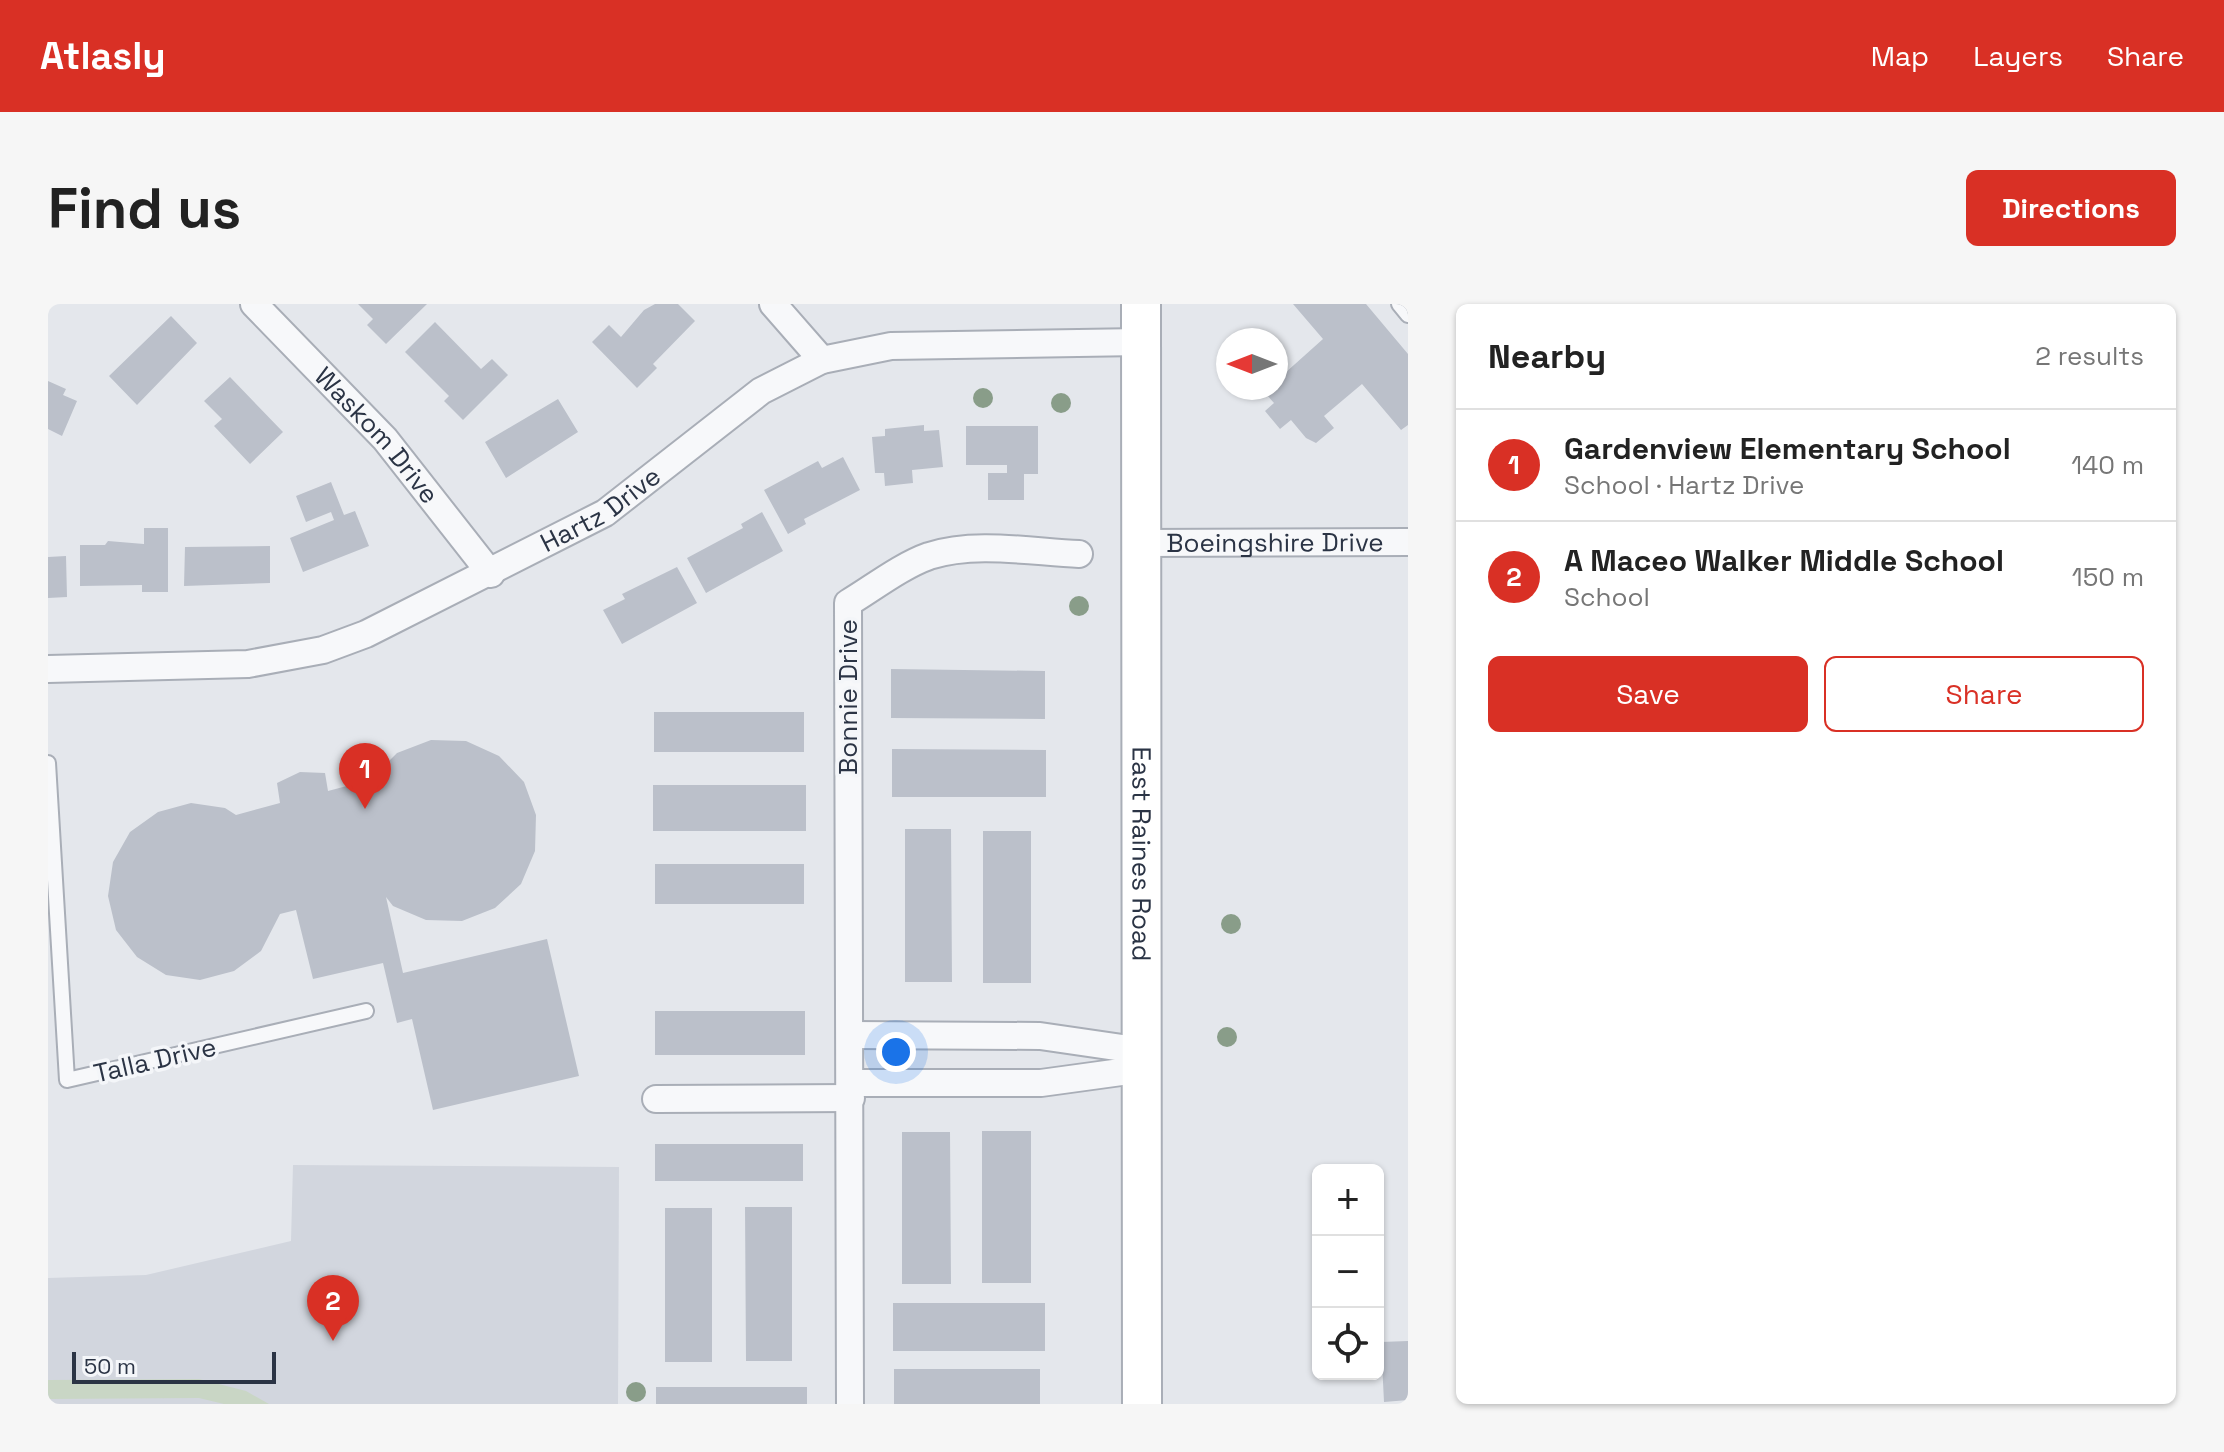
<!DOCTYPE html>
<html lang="en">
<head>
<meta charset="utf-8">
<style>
  body { margin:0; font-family:"Space Grotesk",sans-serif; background:#f6f6f6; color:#222 }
  .controls { position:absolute; right:24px; bottom:24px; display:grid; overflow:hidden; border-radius:12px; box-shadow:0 2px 6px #0004 }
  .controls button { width:72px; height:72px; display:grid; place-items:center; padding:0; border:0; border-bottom:2px solid #e0e0e0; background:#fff; color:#222; font:40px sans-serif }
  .compass { position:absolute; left:1168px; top:24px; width:72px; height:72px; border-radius:50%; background:#fff; box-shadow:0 2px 6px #0004; rotate:270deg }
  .scale { position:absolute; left:24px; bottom:20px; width:204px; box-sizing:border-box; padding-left:8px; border:4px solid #2b3445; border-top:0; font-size:22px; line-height:28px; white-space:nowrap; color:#2b3445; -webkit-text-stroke:6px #f4f6f9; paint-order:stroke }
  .you { position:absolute; left:848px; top:748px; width:28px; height:28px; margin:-20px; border:6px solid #fff; border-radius:50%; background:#1a73e8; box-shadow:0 0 0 12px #1a73e833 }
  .badge { display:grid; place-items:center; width:52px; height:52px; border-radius:50%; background:#d93025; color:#fff; font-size:26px; font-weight:700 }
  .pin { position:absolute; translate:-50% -66px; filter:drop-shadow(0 2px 4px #0008) }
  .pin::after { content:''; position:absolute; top:42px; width:28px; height:24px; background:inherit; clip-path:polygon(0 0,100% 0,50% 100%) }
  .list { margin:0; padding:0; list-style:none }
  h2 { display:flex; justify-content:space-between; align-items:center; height:104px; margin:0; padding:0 32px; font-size:34px }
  h2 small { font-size:26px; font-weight:400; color:#767676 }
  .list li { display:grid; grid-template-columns:52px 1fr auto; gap:24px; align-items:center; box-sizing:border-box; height:112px; padding:0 32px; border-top:2px solid #e0e0e0 }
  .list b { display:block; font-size:30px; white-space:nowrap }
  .list p { margin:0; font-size:26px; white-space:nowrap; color:#767676 }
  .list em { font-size:26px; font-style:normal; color:#767676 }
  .actions { display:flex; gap:16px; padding:24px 32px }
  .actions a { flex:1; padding:18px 0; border:2px solid #d93025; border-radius:12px; text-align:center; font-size:28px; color:#d93025 }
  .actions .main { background:#d93025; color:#fff }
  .icon { flex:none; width:44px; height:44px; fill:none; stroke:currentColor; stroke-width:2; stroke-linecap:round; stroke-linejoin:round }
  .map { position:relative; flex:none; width:1360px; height:1100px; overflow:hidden; border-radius:12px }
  header { display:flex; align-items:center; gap:48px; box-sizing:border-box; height:112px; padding:0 40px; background:#d93025; color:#fff }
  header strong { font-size:38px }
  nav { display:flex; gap:44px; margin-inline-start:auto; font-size:28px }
  .intro { display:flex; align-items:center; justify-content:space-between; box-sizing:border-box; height:192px; padding:0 48px }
  h1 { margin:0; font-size:56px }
  .button { padding:20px 36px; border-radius:12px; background:#d93025; color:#fff; font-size:28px; font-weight:700 }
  main { display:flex; gap:48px; padding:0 48px }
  aside { flex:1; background:#fff; border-radius:12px; box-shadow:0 2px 6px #0004 }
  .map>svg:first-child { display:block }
</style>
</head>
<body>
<header>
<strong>Atlasly</strong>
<nav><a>Map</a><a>Layers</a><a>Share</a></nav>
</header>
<div class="intro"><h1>Find us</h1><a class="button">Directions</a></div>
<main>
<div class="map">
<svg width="1360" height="1100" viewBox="0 0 1360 1100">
  <rect width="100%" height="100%" fill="#e4e7ec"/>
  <path fill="#d2d6de" d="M245,861L571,863L570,1100H0V974L98,971L243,937Z"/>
  <path fill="#c9d6c5" d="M151,1075L198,1087L221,1100H176L151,1094L0,1095V1076Z"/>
  <path fill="#bbc0ca" d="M310,0H379L338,40L319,21L325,15Z
    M607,0H630L647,17L605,60L609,64L589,84L544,38L561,21L573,33L596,6Z
    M1245,0H1318L1360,50V121L1353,126L1314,80L1276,112L1286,124L1268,139L1258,134L1243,116L1232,125L1217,107L1226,99L1213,84H1228V59L1237,69L1275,35Z
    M123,12L149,39L89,101L61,72Z
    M387,18L433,65L444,55L460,71L415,116L396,97L401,92L357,48Z
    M182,73L235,128L202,160L166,122L174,115L156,97Z
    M0,77L18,85L15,91L29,97L14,132L0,125Z
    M510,95L530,128L458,174L437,138Z
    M876,121V127L891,126L895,163L864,166L865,179L837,182L836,169H827L824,133L837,132V125Z
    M918,122H990V170H976V196H940V169H959V161H918Z
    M795,153L812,186L756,215L758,220L740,230L716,186L770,157L774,164Z
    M283,178L296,211L307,207L321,242L255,268L242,234L286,216L283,208L258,218L248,192Z
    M714,208L735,247L658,289L639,254L695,224L693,220Z
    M96,224H120V288H94V281L32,282V241H57L60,237L96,240Z
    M222,242V279L136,282L137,243Z
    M18,252L19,293L0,294V253Z
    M629,263L649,299L574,340L555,306L577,295L574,290Z
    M843,365L997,367V415L843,414Z
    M606,408H756V448H606Z
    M383,436L418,437L451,452L476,478L488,511L487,547L473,580L447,604L414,617L378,616L345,602L338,593L355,669L499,635L531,772L385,806L364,715L349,719L335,659L265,675L248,606L232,610L213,647L186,667L152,676L118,671L89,653L68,626L60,592L65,558L82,528L110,508L143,499L177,504L188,511L232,499L229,479L252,468L277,469L280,487L310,479L314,495L324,474L349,449Z
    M844,445L998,446V493H844Z
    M605,481H758V527H605Z
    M857,525H903L904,678H857Z
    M935,527H983V679H935Z
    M607,560H756V600H607Z
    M607,707H757V751H607Z
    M934,827H983V979H934Z
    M854,828H902L903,980H854Z
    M607,840H755V877H607Z
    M697,903H744V1057H698Z
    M617,904H664V1058H617Z
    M845,999H997V1047H845Z
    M1360,1037V1096L1336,1098L1333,1038Z
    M846,1065H992V1100H846Z
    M608,1083H759V1100H608Z"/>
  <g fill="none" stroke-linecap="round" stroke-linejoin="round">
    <defs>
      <path id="service" d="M1351,0L1360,11
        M0,459L19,776L318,707"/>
      <g id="minor">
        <path id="s1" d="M206,0L337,135L443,270"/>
        <path d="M725,0L774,56"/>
        <path id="s2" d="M1095,239L1360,238"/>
        <path id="s3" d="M0,365L200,360L275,346L318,330L557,209L713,87L774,56L843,42L1092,38"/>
        <path d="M803,731L992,732L1095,747"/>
        <path d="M803,779H993L1095,765"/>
        <path d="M608,795L803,794"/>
        <path d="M802,1100L800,299C825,284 853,262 881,252C927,237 984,248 1031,250"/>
      </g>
      <g id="secondary">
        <path id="s4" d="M1093,0L1094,1100"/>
      </g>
    </defs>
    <use href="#service" stroke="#a9aeb7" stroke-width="18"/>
    <use href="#minor" stroke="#a9aeb7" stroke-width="30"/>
    <use href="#secondary" stroke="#a9aeb7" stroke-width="42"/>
    <use href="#service" stroke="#f7f8fa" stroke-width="14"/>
    <use href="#minor" stroke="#f7f8fa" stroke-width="26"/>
    <use href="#secondary" stroke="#fff" stroke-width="38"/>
  </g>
  <g fill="#899d89">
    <circle cx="935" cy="94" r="10"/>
    <circle cx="1013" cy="99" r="10"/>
    <circle cx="1031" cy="302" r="10"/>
    <circle cx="1183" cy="620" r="10"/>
    <circle cx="1179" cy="733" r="10"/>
    <circle cx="588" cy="1088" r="10"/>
  </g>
  <g text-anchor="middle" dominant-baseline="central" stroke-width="7" stroke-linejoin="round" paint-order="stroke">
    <g font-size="26" fill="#2b3445" stroke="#f4f6f9">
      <text stroke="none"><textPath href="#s1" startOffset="180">Waskom Drive</textPath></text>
      <text stroke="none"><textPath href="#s3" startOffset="588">Hartz Drive</textPath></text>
      <text stroke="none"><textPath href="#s2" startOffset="132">Boeingshire Drive</textPath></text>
      <text transform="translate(800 393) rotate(-90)">Bonnie Drive</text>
      <text stroke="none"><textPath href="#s4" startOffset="550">East Raines Road</textPath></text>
      <text transform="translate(107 756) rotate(-13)">Talla Drive</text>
    </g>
  </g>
</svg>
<div class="controls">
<button>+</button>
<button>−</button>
<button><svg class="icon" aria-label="locate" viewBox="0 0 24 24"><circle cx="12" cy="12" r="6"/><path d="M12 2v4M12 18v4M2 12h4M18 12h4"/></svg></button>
</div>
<svg class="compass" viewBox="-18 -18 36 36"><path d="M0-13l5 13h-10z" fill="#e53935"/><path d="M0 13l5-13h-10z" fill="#767676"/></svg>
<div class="scale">50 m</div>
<div class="you"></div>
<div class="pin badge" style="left:317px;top:505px">1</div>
<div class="pin badge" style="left:285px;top:1037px">2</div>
</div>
<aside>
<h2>Nearby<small>2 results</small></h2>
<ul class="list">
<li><span class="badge">1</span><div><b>Gardenview Elementary School</b><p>School · Hartz Drive</p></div><em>140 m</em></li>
<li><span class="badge">2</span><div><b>A Maceo Walker Middle School</b><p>School</p></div><em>150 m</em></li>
</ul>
<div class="actions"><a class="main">Save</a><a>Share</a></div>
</aside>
</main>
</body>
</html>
